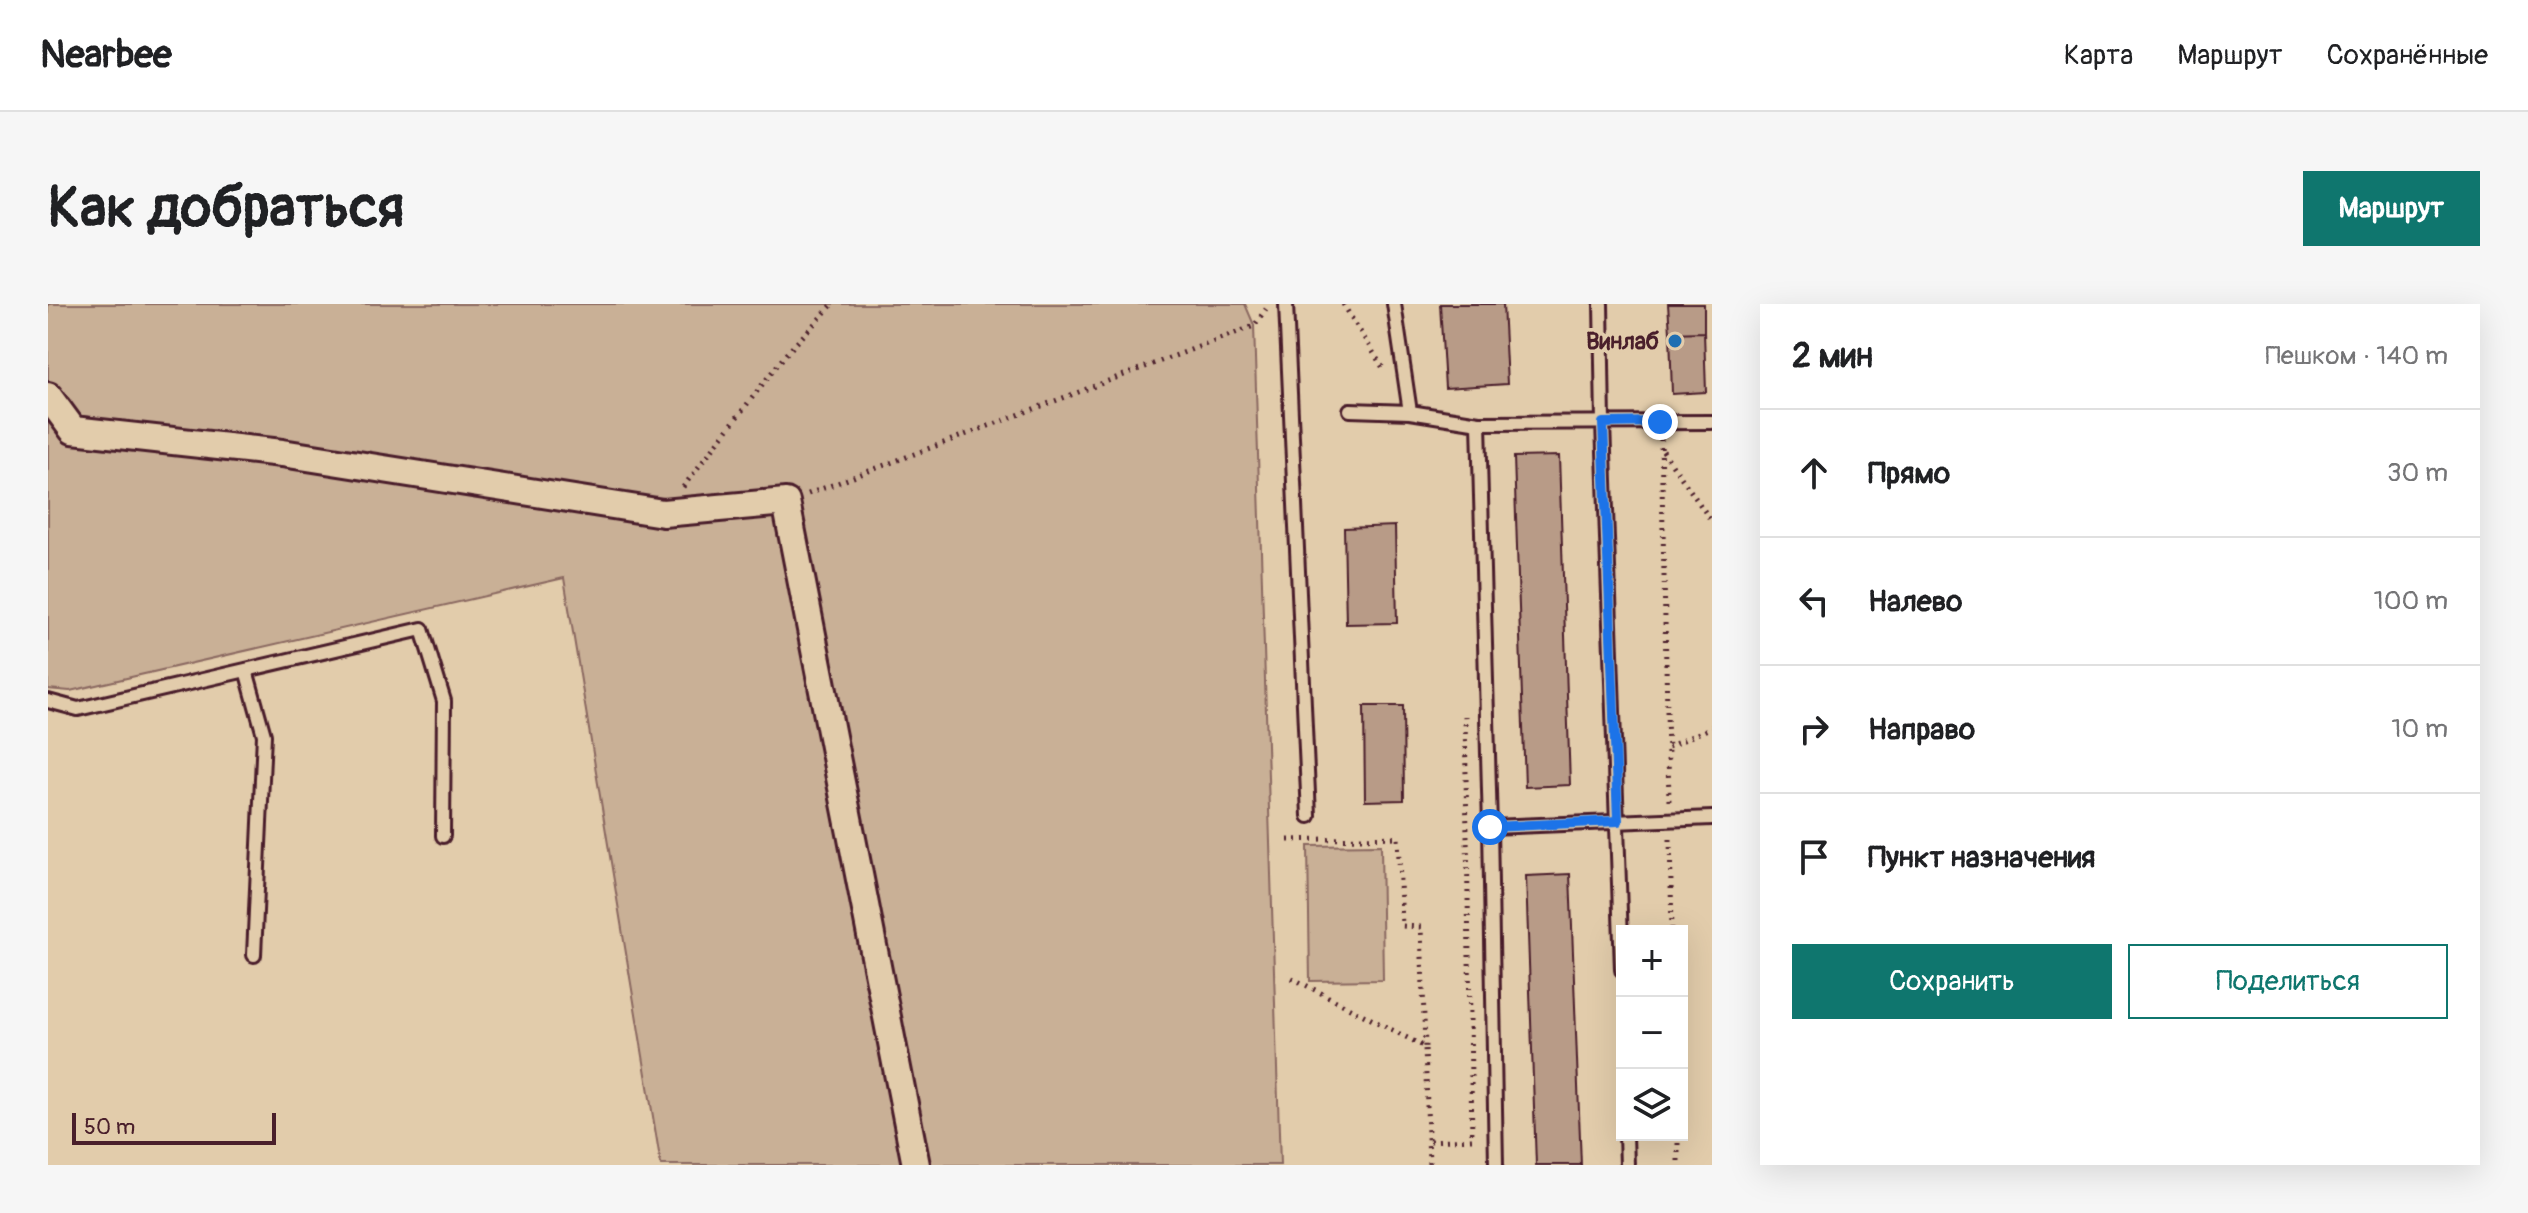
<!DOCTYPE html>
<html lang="ru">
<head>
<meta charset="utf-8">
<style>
  body { margin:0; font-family:Pangolin,sans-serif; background:#f6f6f6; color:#202124 }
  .controls { position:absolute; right:24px; bottom:24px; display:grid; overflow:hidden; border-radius:0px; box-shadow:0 8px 32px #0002 }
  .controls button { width:72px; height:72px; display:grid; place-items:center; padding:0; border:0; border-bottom:2px solid #e0e0e0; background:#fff; color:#202124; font:40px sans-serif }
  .scale { position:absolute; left:24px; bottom:20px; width:204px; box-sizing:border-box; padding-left:8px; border:4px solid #4a1f2b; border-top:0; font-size:22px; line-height:28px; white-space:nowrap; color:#4a1f2b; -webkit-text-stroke:6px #e2ccab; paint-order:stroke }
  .stop { position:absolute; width:24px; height:24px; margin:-18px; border:6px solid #1a73e8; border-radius:50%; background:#fff }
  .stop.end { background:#1a73e8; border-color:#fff; box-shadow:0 2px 8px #0008 }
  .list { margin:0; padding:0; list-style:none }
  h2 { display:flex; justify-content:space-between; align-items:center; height:104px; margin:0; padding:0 32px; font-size:34px }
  h2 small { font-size:26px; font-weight:400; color:#757577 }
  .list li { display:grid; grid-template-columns:52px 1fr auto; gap:24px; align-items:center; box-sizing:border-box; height:128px; padding:0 32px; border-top:2px solid #e0e0e0 }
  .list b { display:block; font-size:30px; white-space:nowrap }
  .list em { font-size:26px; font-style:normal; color:#757577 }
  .actions { display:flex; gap:16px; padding:24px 32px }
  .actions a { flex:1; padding:18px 0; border:2px solid #0f766e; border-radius:0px; text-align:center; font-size:28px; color:#0f766e }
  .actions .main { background:#0f766e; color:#fff }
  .icon { flex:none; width:44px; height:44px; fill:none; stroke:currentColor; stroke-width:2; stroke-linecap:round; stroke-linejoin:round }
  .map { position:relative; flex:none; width:1664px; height:861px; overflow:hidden; border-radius:0px }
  header { display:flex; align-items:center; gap:48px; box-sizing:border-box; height:112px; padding:0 40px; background:#fff; border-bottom:2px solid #e0e0e0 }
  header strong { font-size:38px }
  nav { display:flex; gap:44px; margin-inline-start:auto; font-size:28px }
  .intro { display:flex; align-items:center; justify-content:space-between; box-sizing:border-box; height:192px; padding:0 48px }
  h1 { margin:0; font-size:56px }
  .button { padding:20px 36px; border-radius:0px; background:#0f766e; color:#fff; font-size:28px; font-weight:700 }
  main { display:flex; gap:48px; padding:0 48px }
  aside { flex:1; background:#fff; border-radius:0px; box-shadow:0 8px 32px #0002 }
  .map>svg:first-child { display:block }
</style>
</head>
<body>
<header>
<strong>Nearbee</strong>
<nav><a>Карта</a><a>Маршрут</a><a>Сохранённые</a></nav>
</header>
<div class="intro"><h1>Как добраться</h1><a class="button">Маршрут</a></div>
<main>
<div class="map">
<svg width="1664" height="861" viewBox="0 0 1664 861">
  <rect width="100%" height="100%" fill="#e2ccab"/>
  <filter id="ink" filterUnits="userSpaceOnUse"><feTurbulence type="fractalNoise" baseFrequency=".0125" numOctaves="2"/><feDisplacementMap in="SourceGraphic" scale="16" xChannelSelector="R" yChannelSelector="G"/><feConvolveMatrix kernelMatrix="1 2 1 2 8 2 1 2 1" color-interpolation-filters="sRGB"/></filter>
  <g filter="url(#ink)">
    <path fill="#c9b096" stroke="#8a6860" stroke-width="2" d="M0,0H1197L1206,21L1232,861H613L516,274L22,387L0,385Z
      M1333,541L1335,676L1262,677L1260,542Z"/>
    <path fill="#b89b87" stroke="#4a1f2b" stroke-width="2" d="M1392,0H1455L1459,80L1397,84Z
      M1620,0H1656V28L1622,29Z
      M1656,28L1658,88L1624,90L1622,29Z
      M1511,152L1522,481L1477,483L1466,153Z
      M1347,222L1349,319L1298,320L1296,224Z
      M1316,402H1355L1356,496L1317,497Z
      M1522,570L1533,861H1488L1478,572Z"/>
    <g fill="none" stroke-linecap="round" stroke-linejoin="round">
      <defs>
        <path id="lane" d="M1238,0L1261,512
          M1346,0L1362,108L1431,119
          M1553,0L1555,119L1574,666
          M1302,106L1362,108
          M198,366L216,431L206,651
          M0,397L30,405L374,325L396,397L395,532
          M1442,523L1431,119L1664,118
          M1578,831L1579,861
          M1448,861L1442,523L1664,514"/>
        <path id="street" d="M0,92L25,126L234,149L615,209L738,198L868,861"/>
      </defs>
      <use href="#lane" stroke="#4a1f2b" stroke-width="18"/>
      <use href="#street" stroke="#4a1f2b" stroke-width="32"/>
      <path stroke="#4a1f2b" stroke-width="5" stroke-dasharray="2 6" stroke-linecap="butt" d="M1295,0L1335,64
        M1613,135L1621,497
        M1615,147L1664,218
        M635,183L738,50L785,0
        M760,190L1206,22L1218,5
        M1620,443L1664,423
        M1622,535L1624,627
        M1240,536L1350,533L1354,622L1373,623L1377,743
        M1244,674L1377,743L1381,861
        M1630,831V861
        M1382,837L1424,835L1417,412"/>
      <use href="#lane" stroke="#e2ccab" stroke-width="12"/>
      <use href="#street" stroke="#e2ccab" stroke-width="26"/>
    </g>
  </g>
  <g fill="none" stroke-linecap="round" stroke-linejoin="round" filter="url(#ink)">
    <path stroke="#1a73e8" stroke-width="10" d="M1442,523L1570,517L1555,119L1612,118"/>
  </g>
  <circle fill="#1f6fb2" stroke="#e2ccab" stroke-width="3" cx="1627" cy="37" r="8"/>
  <g text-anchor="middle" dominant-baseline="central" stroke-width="7" stroke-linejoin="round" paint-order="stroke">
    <g font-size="24" font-weight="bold" fill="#4a1f2b" stroke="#e2ccab" text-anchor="end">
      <text x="1611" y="37">Винлаб</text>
    </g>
  </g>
</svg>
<div class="controls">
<button>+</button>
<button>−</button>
<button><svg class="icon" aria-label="layers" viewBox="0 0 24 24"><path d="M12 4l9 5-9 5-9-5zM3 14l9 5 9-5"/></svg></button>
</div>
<div class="scale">50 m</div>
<div class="stop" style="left:1442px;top:523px"></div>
<div class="stop end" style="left:1612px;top:118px"></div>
</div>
<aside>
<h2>2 мин<small>Пешком · 140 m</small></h2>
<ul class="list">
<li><svg class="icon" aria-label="ahead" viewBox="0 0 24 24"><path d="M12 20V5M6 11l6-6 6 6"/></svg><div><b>Прямо</b></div><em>30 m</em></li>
<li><svg class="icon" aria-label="left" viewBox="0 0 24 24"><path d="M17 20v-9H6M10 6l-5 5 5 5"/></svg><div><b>Налево</b></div><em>100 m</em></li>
<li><svg class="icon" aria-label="right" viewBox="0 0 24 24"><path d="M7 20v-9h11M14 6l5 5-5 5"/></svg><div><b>Направо</b></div><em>10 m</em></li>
<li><svg class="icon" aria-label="arrive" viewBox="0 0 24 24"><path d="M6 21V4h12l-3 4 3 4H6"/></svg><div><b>Пункт назначения</b></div></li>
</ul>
<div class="actions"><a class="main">Сохранить</a><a>Поделиться</a></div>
</aside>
</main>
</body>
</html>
